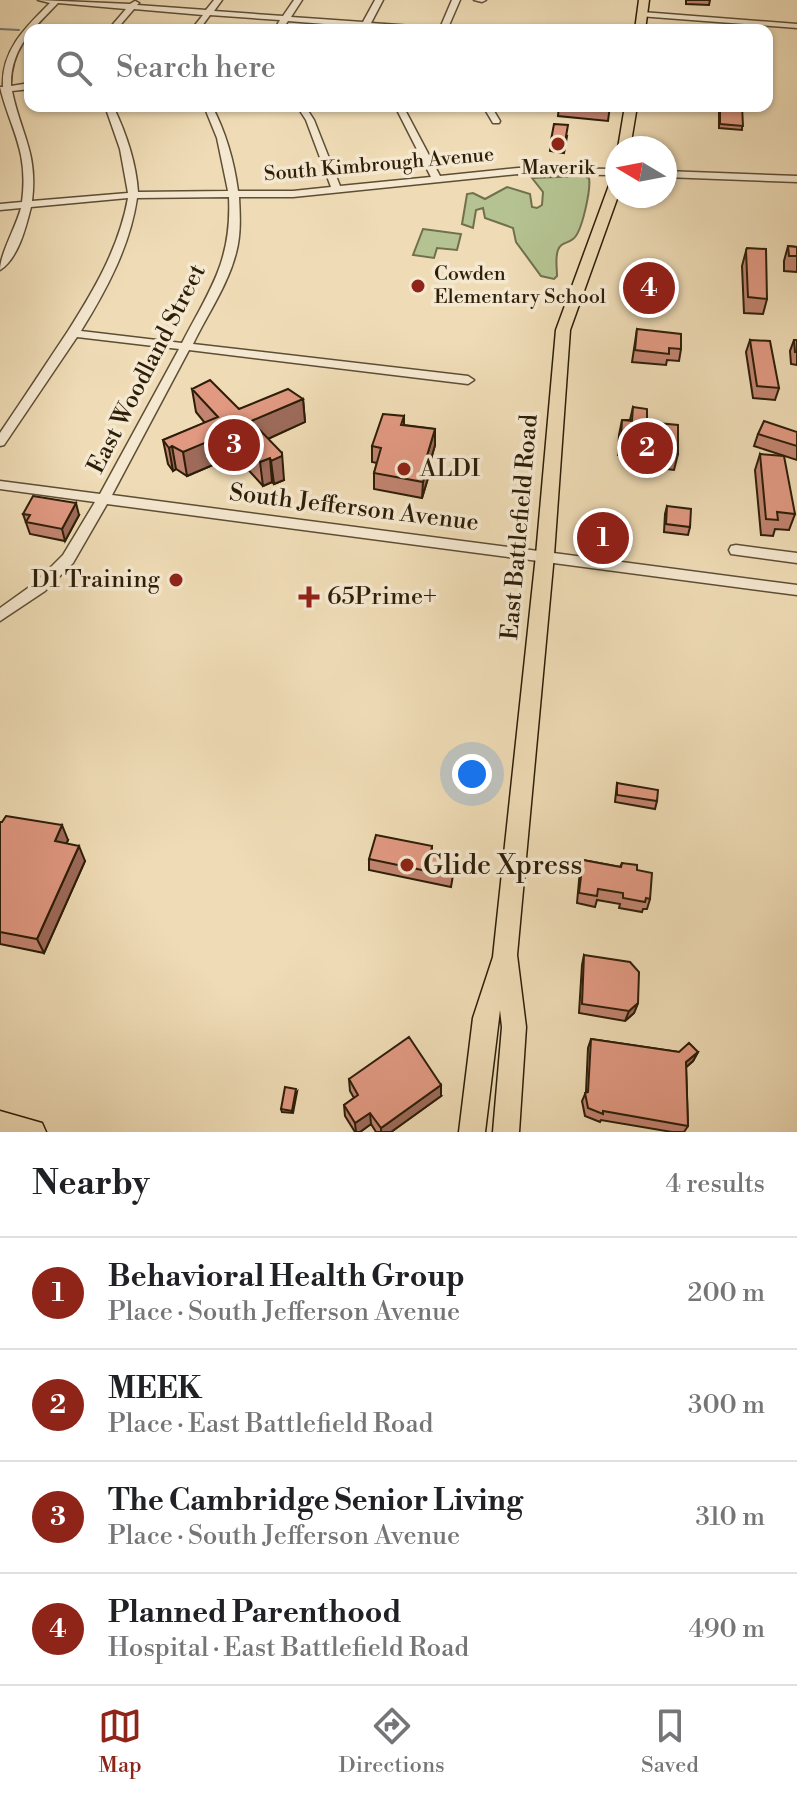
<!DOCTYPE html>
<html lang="en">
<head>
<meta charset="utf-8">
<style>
  body { margin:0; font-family:"Libre Bodoni",serif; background:#f2f2f2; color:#202124 }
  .compass { position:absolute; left:605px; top:136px; width:72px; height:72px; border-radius:50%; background:#fff; box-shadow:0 2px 6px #0004; rotate:280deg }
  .you { position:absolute; left:472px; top:774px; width:28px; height:28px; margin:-20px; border:6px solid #fff; border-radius:50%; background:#1a73e8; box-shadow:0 0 0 12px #1a73e833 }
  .badge { display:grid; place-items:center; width:52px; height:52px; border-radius:50%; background:#8f2418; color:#fff; font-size:26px; font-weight:700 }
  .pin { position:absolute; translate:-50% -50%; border:4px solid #fff; box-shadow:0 2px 8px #0006 }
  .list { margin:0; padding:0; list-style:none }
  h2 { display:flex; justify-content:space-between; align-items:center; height:104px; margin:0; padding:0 32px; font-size:34px }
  h2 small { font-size:26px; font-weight:400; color:#757577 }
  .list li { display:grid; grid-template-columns:52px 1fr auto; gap:24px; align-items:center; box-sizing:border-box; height:112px; padding:0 32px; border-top:2px solid #e0e0e0 }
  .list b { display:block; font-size:30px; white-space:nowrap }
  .list p { margin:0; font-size:26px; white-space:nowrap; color:#757577 }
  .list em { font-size:26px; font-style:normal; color:#757577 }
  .icon { flex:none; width:44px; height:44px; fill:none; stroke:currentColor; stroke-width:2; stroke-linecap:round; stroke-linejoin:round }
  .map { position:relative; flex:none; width:797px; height:1132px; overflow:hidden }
  .search { position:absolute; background:#fff; box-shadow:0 2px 6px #0004; left:24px; right:24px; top:24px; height:88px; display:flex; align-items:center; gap:20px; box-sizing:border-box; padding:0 28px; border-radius:16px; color:#757577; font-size:30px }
  .sheet { height:552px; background:#fff }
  nav { display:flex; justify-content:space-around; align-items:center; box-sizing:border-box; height:112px; border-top:2px solid #e0e0e0; background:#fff; font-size:22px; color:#757577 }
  nav a { display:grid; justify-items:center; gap:4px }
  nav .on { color:#8f2418 }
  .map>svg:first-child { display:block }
</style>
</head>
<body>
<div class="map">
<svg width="797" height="1132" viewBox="0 0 797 1132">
  <rect width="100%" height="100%" fill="#efdcb6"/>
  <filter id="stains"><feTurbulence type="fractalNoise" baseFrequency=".0025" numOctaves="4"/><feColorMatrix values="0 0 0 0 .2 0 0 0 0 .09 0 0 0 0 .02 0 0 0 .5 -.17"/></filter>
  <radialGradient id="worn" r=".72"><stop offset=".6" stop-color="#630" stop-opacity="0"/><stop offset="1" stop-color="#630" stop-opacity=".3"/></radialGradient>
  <path fill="#b5c291" stroke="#70704c" stroke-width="2" d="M583,176L589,178C591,189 582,233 573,239C567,244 561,242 558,250C555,258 557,267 557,276L554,279L541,276L516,242L513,228L485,218L483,208L476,210L473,228L462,224L467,194L473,193L485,199L507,187L530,194L532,207L537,208L542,205L543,192L532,178Z
    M423,229L461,234L457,250L437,248L434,258L413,255Z"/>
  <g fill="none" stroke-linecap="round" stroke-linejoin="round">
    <path stroke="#727a73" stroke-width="2" d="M0,29L19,30"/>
    <defs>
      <path id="minor" d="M38,0L130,4L135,1L139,3L137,5L206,10L214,0H222L214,11L283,16L294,0H302L291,17L363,22L375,0H383L371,23L440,28L452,0H460L447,30L368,27L367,30H359L361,27L288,21L282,30H274L280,20L210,15L199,30H191L203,15L134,9L116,30H108L126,9L58,3C34,28 10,48 11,86L30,83V89L12,91C21,135 38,152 32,201L128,193L120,149L105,106H113C126,133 136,162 138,192L228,191L217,138L204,106H212C226,133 234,161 238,191H293L331,187L306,120L297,106H305L314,120L340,186L431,177L395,106H403L440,176L518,168L617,169V175L518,174L293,197H239C240,216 241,235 236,253C228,285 207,315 193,344L468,376L474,380L468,384L189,350L112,495L797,585V595L107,504L73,563L45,591L0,621V608L35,583L63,555L95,502L0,489V481L100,494L179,349L77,337L4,445L0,446V433C23,399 46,364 68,331C94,290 119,248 128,198L31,207C26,227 18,259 0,270C0,254 16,227 21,208L0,210V204L22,202C29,150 10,129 0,87H3C1,50 26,27 50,3ZM229,197C232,261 210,289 182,343L81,331C107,289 130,246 137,198Z
        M474,0H486L482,2Z
        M642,12L797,24V28L639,16L638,14Z
        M483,106H491L500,121L499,123H493Z
        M665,171L797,176V182L665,177Z
        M736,545L797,553V563L731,554L729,550L731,546Z"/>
      <path id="major" d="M639,0H649L645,30H635Z
        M625,106H637L630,148H618Z
        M617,176L618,196L570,330L554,555L517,955L526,1027L519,1132H493L502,1027L500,1010L485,1132H459L473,1018L493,957L536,555L556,330L611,180Z
        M0,1111L42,1123L46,1132H0Z"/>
    </defs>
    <use href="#minor" stroke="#5d4e34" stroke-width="3"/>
    <use href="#major" stroke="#2c1e08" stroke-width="3"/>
    <use href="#minor" fill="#f5e8d0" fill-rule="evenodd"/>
    <use href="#major" fill="#efdcb6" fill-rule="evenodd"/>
  </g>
  <path fill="#c28470" stroke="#2c1e08" stroke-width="2" d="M686,0H710L709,5L686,4Z
    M559,106H610L608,121L558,116Z
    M719,106H742V130L719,128Z
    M567,136L564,153L550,151L551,140Z
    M788,246L797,247V272L784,271V261Z
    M746,251L767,299L763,314L744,313L742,266Z
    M634,269L669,285L667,296L642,293L640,303H629Z
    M637,329L681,349L679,361L667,360L666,365L632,362Z
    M750,340L779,388L775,400L753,398L746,352Z
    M794,340H797V365L791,364L790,351Z
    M192,389L239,409L303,399L305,422L268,439L284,480L274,484L272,482L263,486L233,453L215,461V464L187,476L176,469L173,471L168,464L163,440L205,423L196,412Z
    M633,407L678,454L674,470L651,467V464L636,463V460L618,455L619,435L622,420H630Z
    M404,416V425L435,429V445L429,466L428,478L422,498L374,489V473L377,463L372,462V446Z
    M797,432V460L754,446L758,434Z
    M760,454L795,514L789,530L775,529L773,536L761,535L755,470Z
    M667,506L690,527L688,535L664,532L665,514Z
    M23,514L79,515L65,541L30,534Z
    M583,519L628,541L625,553L583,548L584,541H580Z
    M617,783L657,801L655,809L615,802Z
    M0,822L68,840L66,844L85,861L44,953L0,944Z
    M432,846V852L456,857L451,887L369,870V859Z
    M583,860L620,867L622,863L637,870L650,899L647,909H643L642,912L619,908L620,904L597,900L595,907L577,903L580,870Z
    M584,955L638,1003L634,1013L625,1021L579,1013L582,965Z
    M591,1039L679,1052H698L693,1061L686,1067L688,1126L684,1132H672L601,1120L600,1122L585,1116L582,1101L586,1092L588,1048Z
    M349,1079L441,1096L391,1132H376L371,1124L360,1132H355L345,1116L344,1105L354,1098L350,1091Z
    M297,1092L293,1113L282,1112L281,1109Z"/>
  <path fill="#9e6b5b" stroke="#2c1e08" stroke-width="2" d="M303,399L305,422L254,445L251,421Z
    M435,429V445L429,466L428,478L422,498L423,482L426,459Z
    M230,430L233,453L215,461V464L187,476L183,452Z
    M172,446L176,469L173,471L169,448Z
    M282,453L284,480L274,484L271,461Z
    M270,458L272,482L263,486L260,462Z
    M76,503L79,515L65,541L62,529Z
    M62,825L68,840L61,856L55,841Z
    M79,846L85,861L44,953L37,939Z
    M638,1003L634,1013L625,1021L629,1011Z
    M698,1052L693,1061L682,1071L686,1062Z
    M441,1085V1096L391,1132H381V1128Z
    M370,1113L371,1124L360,1132H356L355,1123Z"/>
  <path fill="#e19982" stroke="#2c1e08" stroke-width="2" d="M720,106H742L743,126L720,124Z
    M554,124L568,125L565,142L551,140Z
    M788,246L797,247V256H789Z
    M747,248L766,249L767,299L748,297L746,251Z
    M634,269L670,273L669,285L642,282V292H631Z
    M637,329L681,334V349L669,348V354L635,350Z
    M750,340L770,341L779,388L757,386Z
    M794,340H797V352H795Z
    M210,380L239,409L288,389L303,399L251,421L282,453V456L271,461L270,458L260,462L230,430L210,438L212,440L183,452L172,446L169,448L163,440L218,417L192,389Z
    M633,407L647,409V422L678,425V454L655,451V448L639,447V444L621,439L622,420L632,421Z
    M383,414L404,416L401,425L435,429L426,459L429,462L423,482L374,473L381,448L372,446Z
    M764,421L797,432V446L758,434Z
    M760,454L784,456L795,514L777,512L778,520L766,519Z
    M33,496L76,503L62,529L26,522L30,515L23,514Z
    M667,506L691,509L690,527L666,524Z
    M583,519L628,524V541L585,536L586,529H582Z
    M617,783L658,790L657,801L617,795Z
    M6,816L62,825L55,841L79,846L37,939L0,932V822H2Z
    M376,835L432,846L431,852L456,857L451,876L369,859Z
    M583,860L621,867L622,863L637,865V870L652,873L650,899L646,898L645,902L623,898V893L598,889L597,896L579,893Z
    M584,955L630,962L639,972L638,1003L629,1011L582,1004Z
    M409,1037L441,1085L381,1128L370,1113L355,1123L344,1105L358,1095L349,1079Z
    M591,1039L679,1052L689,1043L698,1052L686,1062L688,1126L603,1111V1114L588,1108L585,1093L588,1092Z
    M285,1087L296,1089L292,1111L281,1109Z"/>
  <g fill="#8f2418" stroke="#f5e8d0" stroke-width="3">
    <circle cx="558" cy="144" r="8"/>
    <circle cx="418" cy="286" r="8"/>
    <circle cx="404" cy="469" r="8"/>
    <circle cx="176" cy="580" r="8"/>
    <path d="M305 585h8v8h8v8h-8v8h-8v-8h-8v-8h8z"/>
    <circle cx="407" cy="865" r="8"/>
  </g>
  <g text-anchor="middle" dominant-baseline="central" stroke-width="7" stroke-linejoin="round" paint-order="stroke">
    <g font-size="20" fill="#2c1e08" stroke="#f5e8d0">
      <text transform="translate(379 165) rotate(-5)">South Kimbrough Avenue</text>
    </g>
    <g font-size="20" fill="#2c1e08" stroke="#f5e8d0">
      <text x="558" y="168">Maverik</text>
      <text x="434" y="274" text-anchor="start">Cowden<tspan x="434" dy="23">Elementary School</tspan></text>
    </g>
    <g font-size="24" fill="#2c1e08" stroke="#f5e8d0">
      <text transform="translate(147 369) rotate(-63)">East Woodland Street</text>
      <text transform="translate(354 508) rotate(7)">South Jefferson Avenue</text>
      <text transform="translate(520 527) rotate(-85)">East Battlefield Road</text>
    </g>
    <g font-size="24" fill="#2c1e08" stroke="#f5e8d0" text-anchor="start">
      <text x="420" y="469">ALDI</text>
      <text x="160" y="580" text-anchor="end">D1 Training</text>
      <text x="327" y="597">65Prime+</text>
    </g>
    <g font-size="28" fill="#2c1e08" stroke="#f5e8d0" text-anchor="start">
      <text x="423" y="865">Glide Xpress</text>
    </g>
  </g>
  <rect width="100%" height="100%" filter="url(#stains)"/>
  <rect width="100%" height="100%" fill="url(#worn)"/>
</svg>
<svg class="compass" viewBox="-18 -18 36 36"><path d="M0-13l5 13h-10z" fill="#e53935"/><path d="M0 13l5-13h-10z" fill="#757577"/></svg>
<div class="you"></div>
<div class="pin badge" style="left:603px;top:538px">1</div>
<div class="pin badge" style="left:647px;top:448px">2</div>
<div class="pin badge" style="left:234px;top:445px">3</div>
<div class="pin badge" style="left:649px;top:288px">4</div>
<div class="search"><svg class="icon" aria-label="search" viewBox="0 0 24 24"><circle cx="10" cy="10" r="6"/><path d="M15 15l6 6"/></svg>Search here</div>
</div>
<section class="sheet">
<h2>Nearby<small>4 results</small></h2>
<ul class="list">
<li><span class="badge">1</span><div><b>Behavioral Health Group</b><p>Place · South Jefferson Avenue</p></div><em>200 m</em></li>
<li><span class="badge">2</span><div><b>MEEK</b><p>Place · East Battlefield Road</p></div><em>300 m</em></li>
<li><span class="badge">3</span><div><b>The Cambridge Senior Living</b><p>Place · South Jefferson Avenue</p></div><em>310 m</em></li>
<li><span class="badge">4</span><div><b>Planned Parenthood</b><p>Hospital · East Battlefield Road</p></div><em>490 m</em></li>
</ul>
</section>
<nav>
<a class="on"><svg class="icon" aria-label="map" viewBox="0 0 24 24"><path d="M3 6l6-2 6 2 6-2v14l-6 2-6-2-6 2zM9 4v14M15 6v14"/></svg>Map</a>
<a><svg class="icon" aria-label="directions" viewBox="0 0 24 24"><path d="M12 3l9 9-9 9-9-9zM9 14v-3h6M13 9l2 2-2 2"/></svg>Directions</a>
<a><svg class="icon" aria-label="saved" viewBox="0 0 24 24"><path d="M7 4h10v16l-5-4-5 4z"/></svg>Saved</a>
</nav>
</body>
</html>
